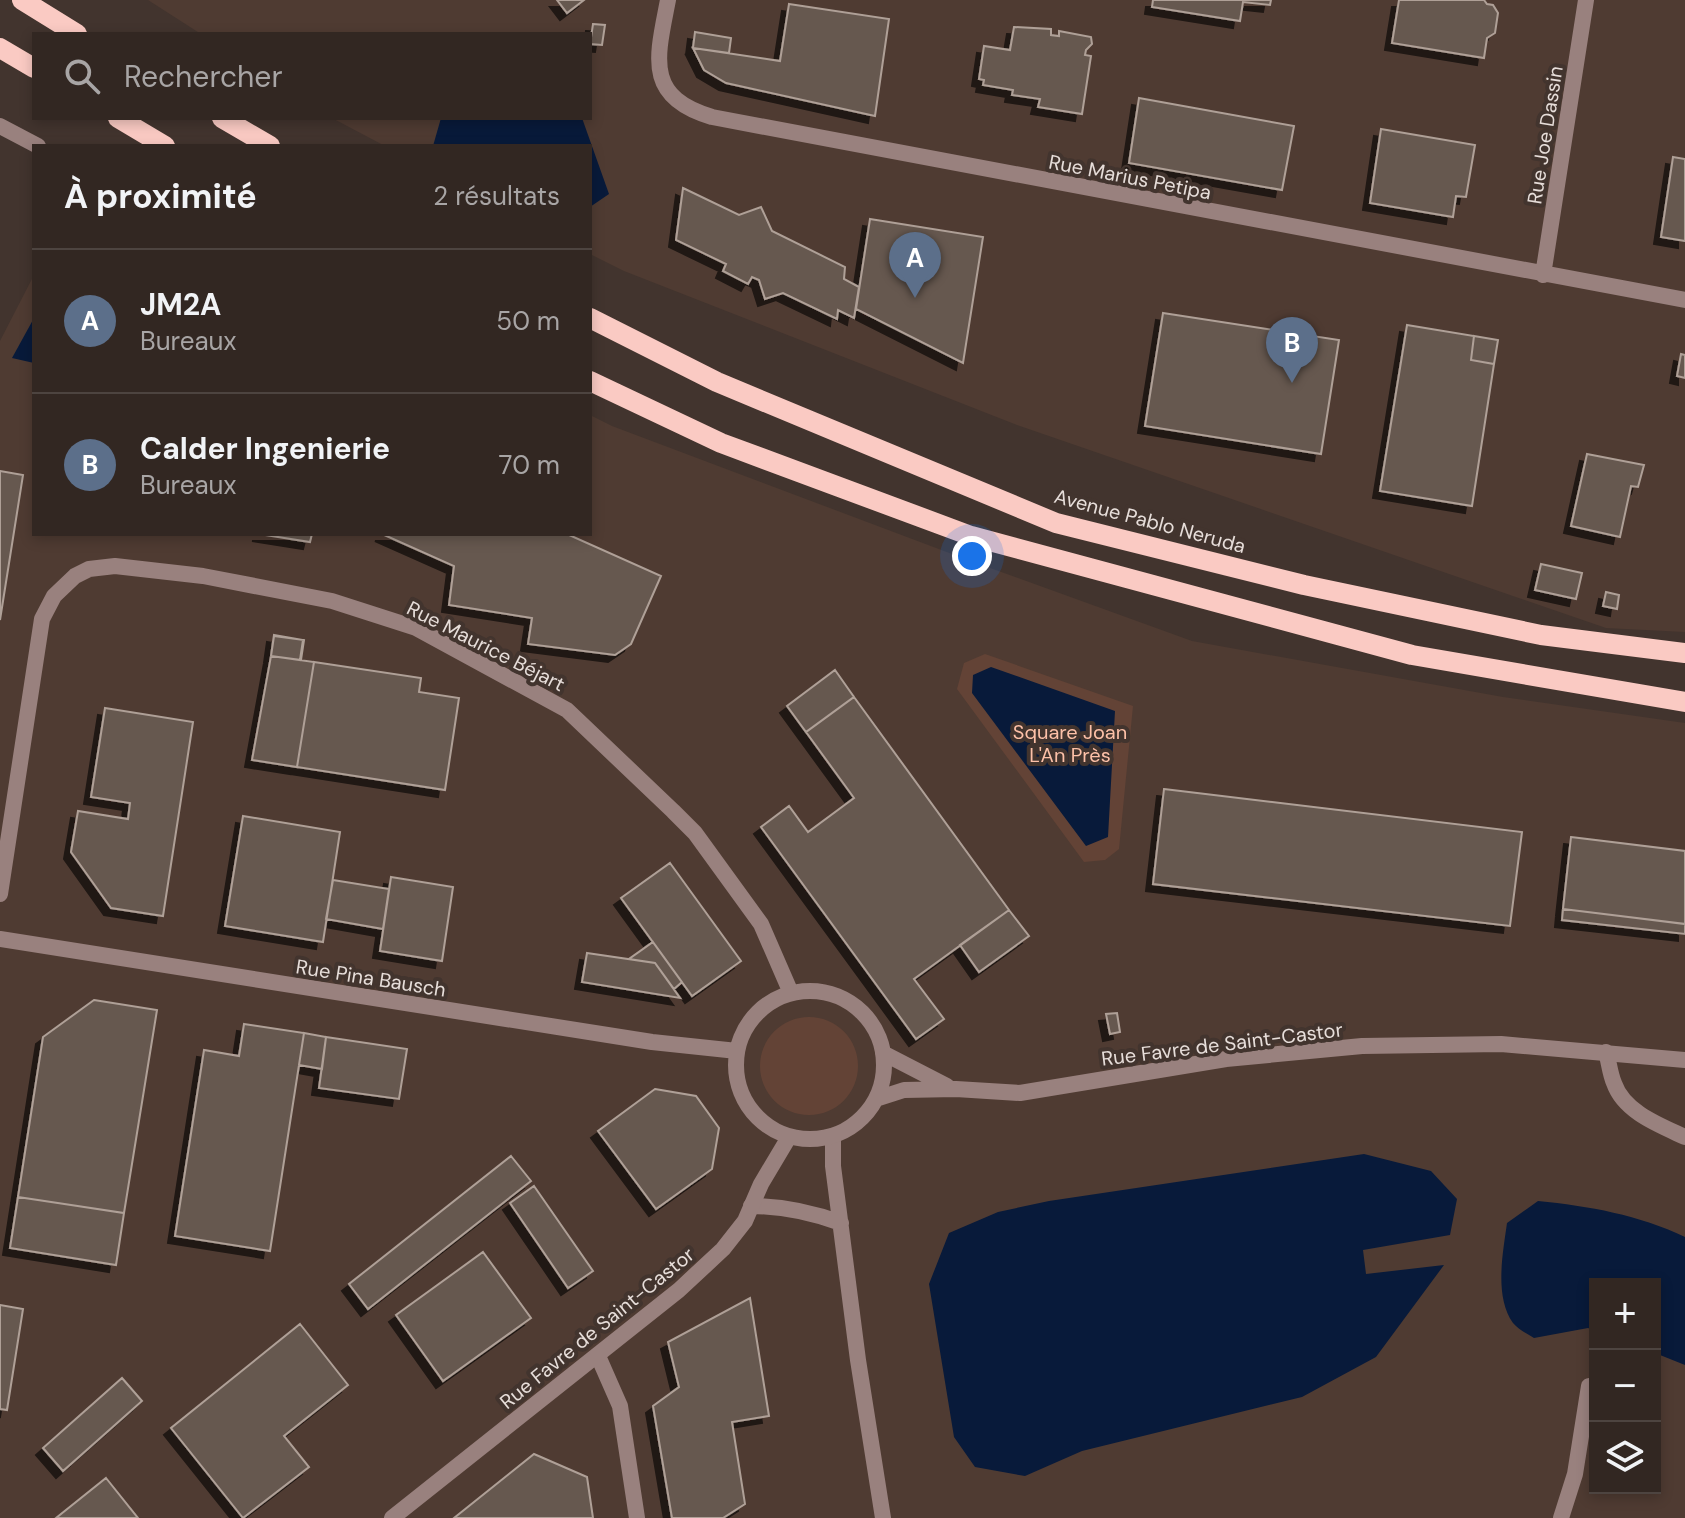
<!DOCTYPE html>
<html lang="fr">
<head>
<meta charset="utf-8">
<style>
  body { margin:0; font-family:"DM Sans",sans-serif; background:#3d332f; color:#f1f3f6 }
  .controls { position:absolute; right:24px; bottom:24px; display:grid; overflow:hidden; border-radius:0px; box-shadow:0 4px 12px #0003 }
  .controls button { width:72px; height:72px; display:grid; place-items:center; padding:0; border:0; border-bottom:2px solid #4d4440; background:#322722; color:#f1f3f6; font:40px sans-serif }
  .you { position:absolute; left:972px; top:556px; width:28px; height:28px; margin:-20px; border:6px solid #fff; border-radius:50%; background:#1a73e8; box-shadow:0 0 0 12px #1a73e833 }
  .badge { display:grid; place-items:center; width:52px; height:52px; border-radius:50%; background:#8c9099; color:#fff; font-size:26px; font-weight:700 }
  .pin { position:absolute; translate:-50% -66px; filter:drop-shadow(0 2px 4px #0008) }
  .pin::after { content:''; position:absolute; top:42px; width:28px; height:24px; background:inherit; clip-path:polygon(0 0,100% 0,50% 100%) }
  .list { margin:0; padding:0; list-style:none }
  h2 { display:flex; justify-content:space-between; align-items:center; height:104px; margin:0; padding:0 32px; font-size:34px }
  h2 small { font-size:26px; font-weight:400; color:#a8a5a5 }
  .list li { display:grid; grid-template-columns:52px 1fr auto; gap:24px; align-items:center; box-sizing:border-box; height:144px; padding:0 32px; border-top:2px solid #4d4440 }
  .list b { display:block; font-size:30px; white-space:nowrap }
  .list p { margin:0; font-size:26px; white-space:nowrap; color:#a8a5a5 }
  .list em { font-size:26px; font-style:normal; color:#a8a5a5 }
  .icon { flex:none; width:44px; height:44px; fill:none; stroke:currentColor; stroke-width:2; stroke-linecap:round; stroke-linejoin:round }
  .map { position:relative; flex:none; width:1685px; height:1518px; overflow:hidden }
  .search { position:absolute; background:#322722; box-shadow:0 4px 12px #0003; left:32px; top:32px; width:560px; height:88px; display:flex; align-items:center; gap:20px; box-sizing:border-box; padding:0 28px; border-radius:0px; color:#a8a5a5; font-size:30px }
  .panel { position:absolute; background:#322722; box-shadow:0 4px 12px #0003; left:32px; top:144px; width:560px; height:392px; border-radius:0px }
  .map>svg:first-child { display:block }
</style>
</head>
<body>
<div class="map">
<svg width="1685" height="1518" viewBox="0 0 1685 1518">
  <defs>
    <filter id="shadow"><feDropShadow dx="-7" dy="7" stdDeviation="0" flood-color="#0009"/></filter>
  </defs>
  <rect width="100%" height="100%" fill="#42342e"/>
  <path fill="#4f3b32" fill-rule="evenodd" d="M148,0H1685V632L1606,628L1017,425L624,271L590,254V146H385L332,118H590V34H201Z
    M34,275V534H590V415L612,426L968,560L1192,641L1503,697L1685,723V1518H0V341ZM1595,1284H1655V1488H1595Z"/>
  <path fill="#634336" d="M985,654L1133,706L1119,849L1105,860L1084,862L957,689L964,663Z
    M760 1066a49 49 0 1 1 98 0a49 49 0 1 1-98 0Z"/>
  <path fill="#081a3a" d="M441,118H582L609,194L590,207V146H433Z
    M34,318V363L12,358Z
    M991,667L1115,711L1108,837L1086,846L972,693L973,675Z
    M1364,1154L1431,1171L1457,1199L1450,1235L1363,1250L1366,1274L1444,1265L1376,1357L1302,1397L1082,1451L1025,1476L975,1467L954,1437L929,1284L949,1233L998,1212L1049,1201Z
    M1538,1201C1589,1206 1639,1215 1685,1237V1365L1655,1353V1284H1595V1331L1588,1328L1534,1338C1527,1334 1518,1329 1513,1323C1494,1296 1503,1253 1507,1223Z"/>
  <path fill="#665850" stroke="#afa097" stroke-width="2" filter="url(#shadow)" d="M557,0H584L567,13Z
    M1153,0H1271L1270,5L1243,2L1240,21L1152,7Z
    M1399,0H1484L1487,4L1493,5L1498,13L1495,33L1487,38L1484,58L1392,43Z
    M789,4L889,19L875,116L726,83L704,70L693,48L780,61Z
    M593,24L605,25L602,45L590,44Z
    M1014,27L1051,29V35L1059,36V31L1091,37L1092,44L1086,50L1085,55L1091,56L1082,114L1038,107L1040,99L1012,95L1013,90L983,85L984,80L979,79L984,46L1010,50Z
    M695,32L731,38L729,53L693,48Z
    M1139,98L1294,126L1282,190L1129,163Z
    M1381,129L1475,145L1466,197L1456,196L1453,217L1370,203Z
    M1673,157L1685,159V241L1661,237Z
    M683,188L739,215L761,207L772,231L845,267L844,279L859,287L854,318L838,310L837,319L783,293L765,299L759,280L752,277L748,284L723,271L726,264L676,240Z
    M870,219L983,237L963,363L856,309Z
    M1163,313L1339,340L1321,454L1145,426Z
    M1407,325L1474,336L1471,360L1494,364L1472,506L1380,491Z
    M1474,336L1498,340L1494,364L1471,360Z
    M1681,354L1685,355V378L1677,376Z
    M1587,454L1644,465L1638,487L1631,486L1620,537L1571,526Z
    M0,471L23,475L0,620Z
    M259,534H312L310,542Z
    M382,534H567L661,576L631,644L615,655L528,644L532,618L449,605L454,566Z
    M1541,564L1582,573L1576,599L1535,590Z
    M1606,592L1619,595L1617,609L1603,606Z
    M274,635L303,640L300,660L271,656Z
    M274,636L304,640L301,660L271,656Z
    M271,656L314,662L297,767L252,760Z
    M314,662L421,678L419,692L459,698L445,790L297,767Z
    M835,670L854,697L806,732L787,706Z
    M854,697L1009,910L914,979L944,1019L916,1039L761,827L789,806L808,832L854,798L806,732Z
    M105,708L193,722L163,916L111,908L71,852L78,811L128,819L130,803L91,797Z
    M1164,789L1522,832L1510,926L1153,884Z
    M243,816L340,832L323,942L225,926Z
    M1571,837L1685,851V924L1563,909Z
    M670,863L741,961L692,996L621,898Z
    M391,877L453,887L442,961L380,951Z
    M333,880L389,889L383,929L326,919Z
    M1563,909L1685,924V934L1562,920Z
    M1009,910L1029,936L979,972L960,945Z
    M653,942L682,982L674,989L655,963L629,959Z
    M587,953L655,963L680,998L582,982Z
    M94,1000L157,1010L124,1213L18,1197L43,1037Z
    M1117,1013L1120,1032L1110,1034L1106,1014Z
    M244,1024L304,1033L270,1251L175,1236L204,1050L239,1056Z
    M304,1033L326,1037L322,1069L299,1065Z
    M326,1037L407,1049L399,1099L319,1088Z
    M655,1089L696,1096L719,1128L712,1169L656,1209L598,1131Z
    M511,1156L531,1181L368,1309L349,1284Z
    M534,1186L593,1271L568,1288L510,1203Z
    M18,1197L124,1213L116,1265L10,1248Z
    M483,1252L531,1318L443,1381L396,1315Z
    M750,1298L769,1416L732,1422L745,1504L723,1518H672L653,1406L679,1387L668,1342Z
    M0,1305L23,1309L7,1410L0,1409Z
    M300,1324L348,1385L284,1436L309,1467L243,1518L171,1428Z
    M122,1378L142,1401L63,1471L43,1448Z
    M534,1454L587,1477L593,1518H454Z
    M106,1478L138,1518H56Z"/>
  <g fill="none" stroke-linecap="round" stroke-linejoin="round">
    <path stroke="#99817e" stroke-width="16" d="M1606,1052C1609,1062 1610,1074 1614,1083C1624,1112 1659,1125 1685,1137
      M833,1136V1166L858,1360L883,1518
      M751,1206C784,1206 811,1212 841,1223
      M1561,1518L1575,1474L1589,1386"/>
    <path stroke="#99817e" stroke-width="16" d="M668,0C657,57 644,97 712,117L1685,300
      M0,126L38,146
      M1543,275L1586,0
      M0,894L42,619L54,596L75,576L89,569L115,566L203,576L332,601L416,628L567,710L673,811L695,833L761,924L791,993
      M0,939L652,1042L737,1051
      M736 1065a74 74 0 1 1 148 0a74 74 0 1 1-148 0Z
      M883,1053L947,1086
      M876,1099L904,1090L956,1089L1020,1093L1226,1059L1362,1046L1501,1044L1685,1060
      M598,1356L620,1406L637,1518
      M392,1518L679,1290L723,1249L745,1221L761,1184L789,1137"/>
    <path stroke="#facac3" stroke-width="20" d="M22,0L77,34
      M0,48L34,68
      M118,118L165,146
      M222,118L270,146
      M590,318L717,382L1056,523L1304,585L1541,635L1685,653
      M590,381L721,443L971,536L1412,655L1685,702"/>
  </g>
  <g text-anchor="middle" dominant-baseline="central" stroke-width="8" stroke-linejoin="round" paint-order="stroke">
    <g font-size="20" fill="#e7deda" stroke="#42342e">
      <text transform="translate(1545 135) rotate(-81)">Rue Joe Dassin</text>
      <text transform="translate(1130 177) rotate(11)">Rue Marius Petipa</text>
      <text transform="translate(1150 521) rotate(15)">Avenue Pablo Neruda</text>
      <text transform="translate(486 646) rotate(27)">Rue Maurice Béjart</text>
      <text transform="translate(371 978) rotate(9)">Rue Pina Bausch</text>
      <text transform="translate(1222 1044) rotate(-7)">Rue Favre de Saint-Castor</text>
      <text transform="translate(597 1328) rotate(-39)">Rue Favre de Saint-Castor</text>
    </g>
    <g font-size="20" fill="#fdc1a8" stroke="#42342e">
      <text x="1070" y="732">Square Joan<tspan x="1070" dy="23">L'An Près</tspan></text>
    </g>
  </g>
</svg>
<div class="controls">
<button>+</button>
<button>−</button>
<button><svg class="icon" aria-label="layers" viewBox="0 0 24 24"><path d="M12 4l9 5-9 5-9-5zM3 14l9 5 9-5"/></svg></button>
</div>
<div class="you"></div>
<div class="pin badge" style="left:915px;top:298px;background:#5c6f8a">A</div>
<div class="pin badge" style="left:1292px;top:383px;background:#5c6f8a">B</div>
<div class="search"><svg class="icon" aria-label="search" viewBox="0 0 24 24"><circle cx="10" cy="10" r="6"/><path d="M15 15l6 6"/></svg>Rechercher</div>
<section class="panel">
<h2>À proximité<small>2 résultats</small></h2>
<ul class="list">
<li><span class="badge" style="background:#5c6f8a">A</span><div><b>JM2A</b><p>Bureaux</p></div><em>50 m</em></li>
<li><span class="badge" style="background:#5c6f8a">B</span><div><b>Calder Ingenierie</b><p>Bureaux</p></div><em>70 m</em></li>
</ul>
</section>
</div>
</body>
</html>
